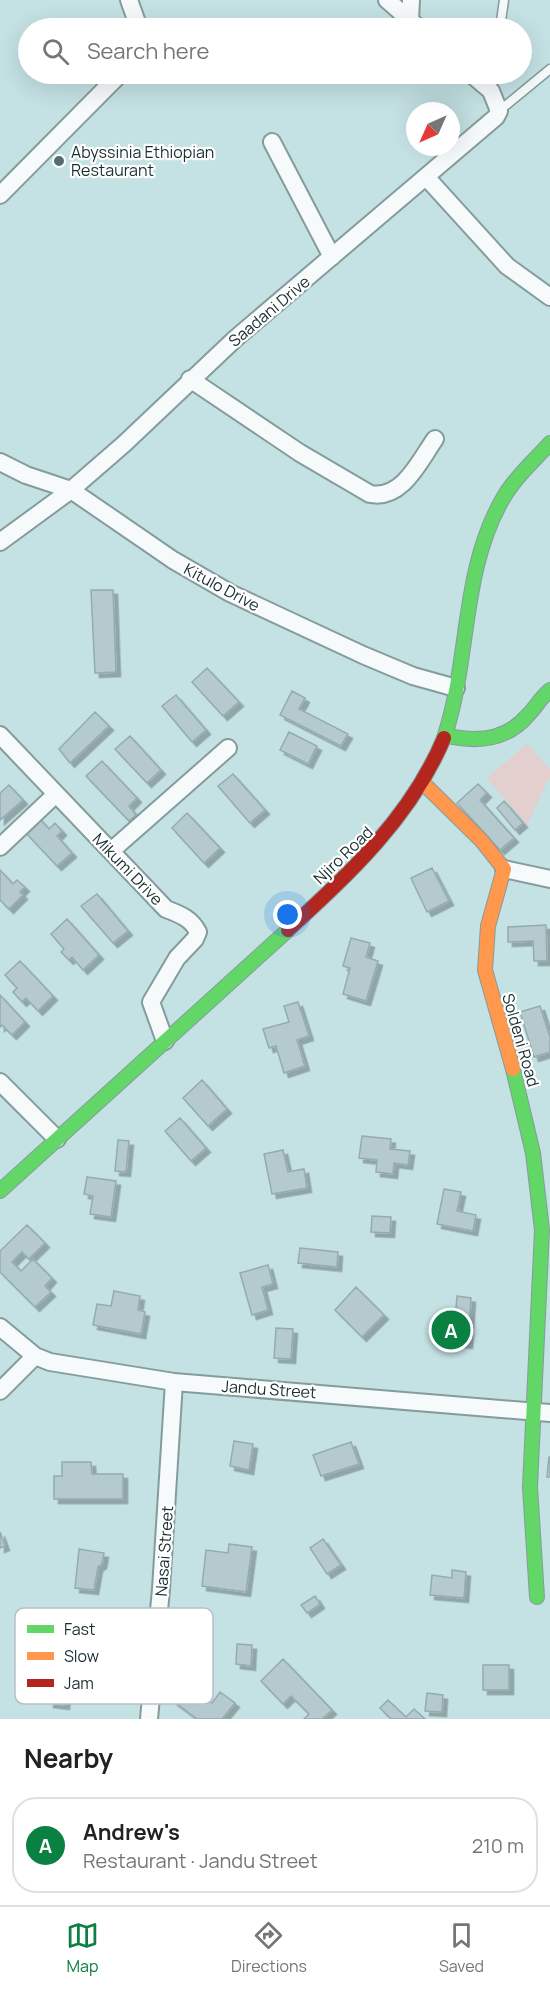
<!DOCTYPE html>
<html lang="en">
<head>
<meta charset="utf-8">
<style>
  body { margin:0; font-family:Manrope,sans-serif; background:#f2f2f2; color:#222 }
  .compass { position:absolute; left:406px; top:102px; width:54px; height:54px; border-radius:50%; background:#fff; box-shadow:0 6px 24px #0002; rotate:225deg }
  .you { position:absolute; left:288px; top:915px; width:21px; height:21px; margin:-15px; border:4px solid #fff; border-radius:50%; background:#1a73e8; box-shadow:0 0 0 9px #1a73e833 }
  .badge { display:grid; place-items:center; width:39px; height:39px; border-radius:50%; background:#0b8043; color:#fff; font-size:20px; font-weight:700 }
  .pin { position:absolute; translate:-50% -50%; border:3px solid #fff; box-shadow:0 2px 6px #0006 }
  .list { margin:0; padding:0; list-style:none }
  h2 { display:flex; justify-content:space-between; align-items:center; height:78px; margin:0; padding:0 24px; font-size:26px }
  h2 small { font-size:20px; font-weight:400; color:#767676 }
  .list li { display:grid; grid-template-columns:39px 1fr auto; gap:18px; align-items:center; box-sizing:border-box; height:96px; margin:0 12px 12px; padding:0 12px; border:2px solid #e0e0e0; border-radius:24px }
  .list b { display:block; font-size:22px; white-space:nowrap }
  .list p { margin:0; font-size:20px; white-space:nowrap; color:#767676 }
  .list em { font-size:20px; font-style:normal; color:#767676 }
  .icon { flex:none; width:33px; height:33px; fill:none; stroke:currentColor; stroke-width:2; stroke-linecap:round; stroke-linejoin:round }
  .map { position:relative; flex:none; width:550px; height:1719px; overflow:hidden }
  .search { position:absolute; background:#fff; box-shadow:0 6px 24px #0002; left:18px; right:18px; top:18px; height:66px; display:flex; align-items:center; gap:15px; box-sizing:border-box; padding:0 21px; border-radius:33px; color:#767676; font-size:22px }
  .sheet { height:186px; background:#fff }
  nav { display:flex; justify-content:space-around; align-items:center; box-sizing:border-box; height:84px; border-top:2px solid #e0e0e0; background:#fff; font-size:16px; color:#767676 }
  nav a { display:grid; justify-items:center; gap:3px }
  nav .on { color:#0b8043 }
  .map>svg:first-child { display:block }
</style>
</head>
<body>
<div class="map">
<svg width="550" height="1719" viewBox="0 0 550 1719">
  <defs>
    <filter id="shadow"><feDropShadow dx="4.5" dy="4.5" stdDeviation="0" flood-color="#0004"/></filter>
  </defs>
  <rect width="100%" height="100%" fill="#c4e1e3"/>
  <path fill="#e2cfce" d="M527,744L550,769V776L527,825L487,778Z"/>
  <path fill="#b5cacf" stroke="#95abaf" stroke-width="1.5" filter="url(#shadow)" d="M91,590H113L116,672L95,673Z
    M207,668L239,702L223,716L192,682Z
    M292,691L305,698L299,709L348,734L341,746L280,715Z
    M176,695L206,730L192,742L162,706Z
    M95,712L109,726L70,763L59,749Z
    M289,732L317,746L308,764L280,750Z
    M130,736L161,770L147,783L115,749Z
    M102,761L137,798L129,806L136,815L129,821L86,776Z
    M233,774L265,810L250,823L218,786Z
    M478,784L487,793L480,800L514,838L500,850L457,803Z
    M9,785L23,800L0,820V793Z
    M504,801L523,823L515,830L497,808Z
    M187,813L220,848L204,863L172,828Z
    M39,818L49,829L55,823L62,831L57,836L72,853L57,866L25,832Z
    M432,868L449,901L427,912L411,878Z
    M0,870L13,884L17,880L25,887L20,892L23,895L9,909L0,900Z
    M97,894L128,931L113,943L81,906Z
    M67,919L99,955L83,970L72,957L69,960L61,952L64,949L51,934Z
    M546,925L547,961H534L533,941L508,942V927Z
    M351,938L370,943L366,957L378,961L366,1001L343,994L350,968L343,966Z
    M20,961L53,996L38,1011L26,998L22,1002L13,992L17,988L5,975Z
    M0,995L25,1022L12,1035L2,1025L0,1027Z
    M298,1002L309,1036L297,1040L305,1066L284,1073L276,1046L269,1048L263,1029L289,1022L284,1006Z
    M540,1006L550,1037V1052L534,1057L520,1012Z
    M202,1080L227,1109L208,1126L183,1098Z
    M180,1118L206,1148L191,1161L165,1131Z
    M362,1136L391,1139L390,1149L410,1151L408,1165L394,1163L393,1174L376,1172L377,1160L359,1158Z
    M118,1140L129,1141L126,1172L115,1171Z
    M283,1150L288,1172L304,1169L307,1188L272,1194L264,1154Z
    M87,1177L116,1181L111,1217L90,1214L93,1196L84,1194Z
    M444,1189L461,1192L457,1211L476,1215L473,1231L437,1224Z
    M372,1216L391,1217L390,1233L371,1232Z
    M27,1225L45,1243L29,1259L22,1252L12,1262L21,1271L33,1259L52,1278L45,1286L51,1292L35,1307L0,1272V1251Z
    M300,1248L338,1252L337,1267L298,1263Z
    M268,1265L273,1284L262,1287L268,1310L252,1315L240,1273Z
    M356,1287L384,1315L362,1337L335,1310Z
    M114,1291L140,1296L138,1310L145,1312L141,1334L93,1325L97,1304L111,1306Z
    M457,1296L471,1298L468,1344L433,1340L435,1317L455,1319Z
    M276,1328L293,1329L291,1359L274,1358Z
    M234,1441L253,1444L249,1470L230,1466Z
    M351,1442L359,1464L321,1476L313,1455Z
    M549,1457H550V1477H547Z
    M62,1462H91L92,1474H123V1499H54V1476H62Z
    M0,1532L5,1546L0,1548Z
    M323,1539L341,1565L327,1574L310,1548Z
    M229,1544L252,1547L246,1592L202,1586L206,1550L228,1553Z
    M79,1549L104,1553L102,1564L98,1567L94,1590L75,1588Z
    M452,1570L466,1572L464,1598L430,1595L432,1575L452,1578Z
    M315,1596L320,1604L307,1613L301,1605Z
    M237,1644L252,1645L251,1666L236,1664Z
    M283,1659L332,1710L322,1719H304L309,1714L291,1696L283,1704L261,1681Z
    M47,1665L88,1670L85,1691L67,1688L65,1705L49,1703L52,1681L45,1680Z
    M483,1665H509V1690H483Z
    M186,1683L212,1703L220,1692L235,1703L222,1719H197L172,1700Z
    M427,1693L443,1695L442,1712L425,1711Z
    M388,1700L406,1717L414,1709L425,1719H391L380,1708Z"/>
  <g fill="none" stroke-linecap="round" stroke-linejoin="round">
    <defs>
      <path id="lane" d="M500,28L504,0
        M491,91L494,74
        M499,111L550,69"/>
      <path id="street" d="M129,0L139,28
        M387,0L419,28
        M410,20L411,0
        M272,142L332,257
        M427,178L507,266L550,297
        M0,195L120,74
        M190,379L300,453L370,494C402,500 419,462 435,439
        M0,462L26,475L71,490L173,560L230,593L363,655L413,676L456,688
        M0,542L71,490L124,444L236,338L496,117L499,111L491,91L471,74
        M0,735L166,909C179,914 191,918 198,932L195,939L177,958L151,1002L165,1041
        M0,847L56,794
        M111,851L228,748
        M504,869L550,879
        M0,1082L57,1139
        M0,1327L35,1356L50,1362L174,1382L550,1413
        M0,1391L35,1356
        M149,1719L161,1589L174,1382"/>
      <path id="fast" d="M445,735C476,743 506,741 528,715C536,707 541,697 550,690
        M444,738C471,658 460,569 505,495C517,475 535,460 550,443
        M513,1069L533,1153L542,1230L530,1487L537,1597
        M0,1191L288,930"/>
      <path id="slow" d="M424,784L482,841L504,869L488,926L485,970L513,1069"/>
      <path id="jam" d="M288,930C350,873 411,817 444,738"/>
    </defs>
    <use href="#lane" stroke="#859c9d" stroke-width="11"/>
    <use href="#street" stroke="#859c9d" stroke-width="20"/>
    <use href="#fast" stroke="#859c9d" stroke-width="16"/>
    <use href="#slow" stroke="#859c9d" stroke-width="16"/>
    <use href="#jam" stroke="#859c9d" stroke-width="16"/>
    <use href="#lane" stroke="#f6fafb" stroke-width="8"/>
    <use href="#street" stroke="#f6fafb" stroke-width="16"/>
    <use href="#fast" stroke="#63d668" stroke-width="14"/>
    <use href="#slow" stroke="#ff974d" stroke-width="14"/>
    <use href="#jam" stroke="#b3261e" stroke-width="14"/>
  </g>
  <circle fill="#556d6e" stroke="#fff" stroke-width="2" cx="59" cy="161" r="6"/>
  <g text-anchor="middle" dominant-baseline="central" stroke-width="4.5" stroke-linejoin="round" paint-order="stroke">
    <g font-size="16" fill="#192e2f" stroke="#fff" text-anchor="start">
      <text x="71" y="152">Abyssinia Ethiopian<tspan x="71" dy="18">Restaurant</tspan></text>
    </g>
    <g font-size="16" fill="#192e2f" stroke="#fff">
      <text transform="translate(269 311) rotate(-40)">Saadani Drive</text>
      <text transform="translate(222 587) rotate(28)">Kitulo Drive</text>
      <text transform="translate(343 855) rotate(-44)">Njiro Road</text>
      <text transform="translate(128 869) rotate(46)">Mikumi Drive</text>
      <text transform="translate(521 1040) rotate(74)">Soldeni Road</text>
      <text transform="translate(269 1389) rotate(4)">Jandu Street</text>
      <text transform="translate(164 1551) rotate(-86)">Nasai Street</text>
    </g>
  </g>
  <rect x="15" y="1608" width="198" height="96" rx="9" fill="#fff" stroke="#bac0c1" stroke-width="1.5"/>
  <rect x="27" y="1625" width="27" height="8" fill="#63d668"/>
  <rect x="27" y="1652" width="27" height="8" fill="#ff974d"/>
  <rect x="27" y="1679" width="27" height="8" fill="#b3261e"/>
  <g font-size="16" fill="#192e2f">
    <text x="64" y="1635">Fast</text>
    <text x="64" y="1662">Slow</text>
    <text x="64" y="1689">Jam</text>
  </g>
</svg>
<svg class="compass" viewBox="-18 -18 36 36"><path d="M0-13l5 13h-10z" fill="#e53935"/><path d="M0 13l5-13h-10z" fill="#767676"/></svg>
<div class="you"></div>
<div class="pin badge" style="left:451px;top:1330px">A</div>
<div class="search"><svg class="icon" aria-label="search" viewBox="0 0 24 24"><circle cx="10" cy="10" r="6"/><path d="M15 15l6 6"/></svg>Search here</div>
</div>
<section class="sheet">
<h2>Nearby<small></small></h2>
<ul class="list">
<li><span class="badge">A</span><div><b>Andrew's</b><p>Restaurant · Jandu Street</p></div><em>210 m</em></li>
</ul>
</section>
<nav>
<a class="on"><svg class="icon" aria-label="map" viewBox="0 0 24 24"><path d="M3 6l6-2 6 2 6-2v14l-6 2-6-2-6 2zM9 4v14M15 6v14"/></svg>Map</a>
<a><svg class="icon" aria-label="directions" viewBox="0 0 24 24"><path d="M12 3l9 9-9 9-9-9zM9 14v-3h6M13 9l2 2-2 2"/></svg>Directions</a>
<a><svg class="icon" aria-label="saved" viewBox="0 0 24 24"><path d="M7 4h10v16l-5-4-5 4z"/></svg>Saved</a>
</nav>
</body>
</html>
